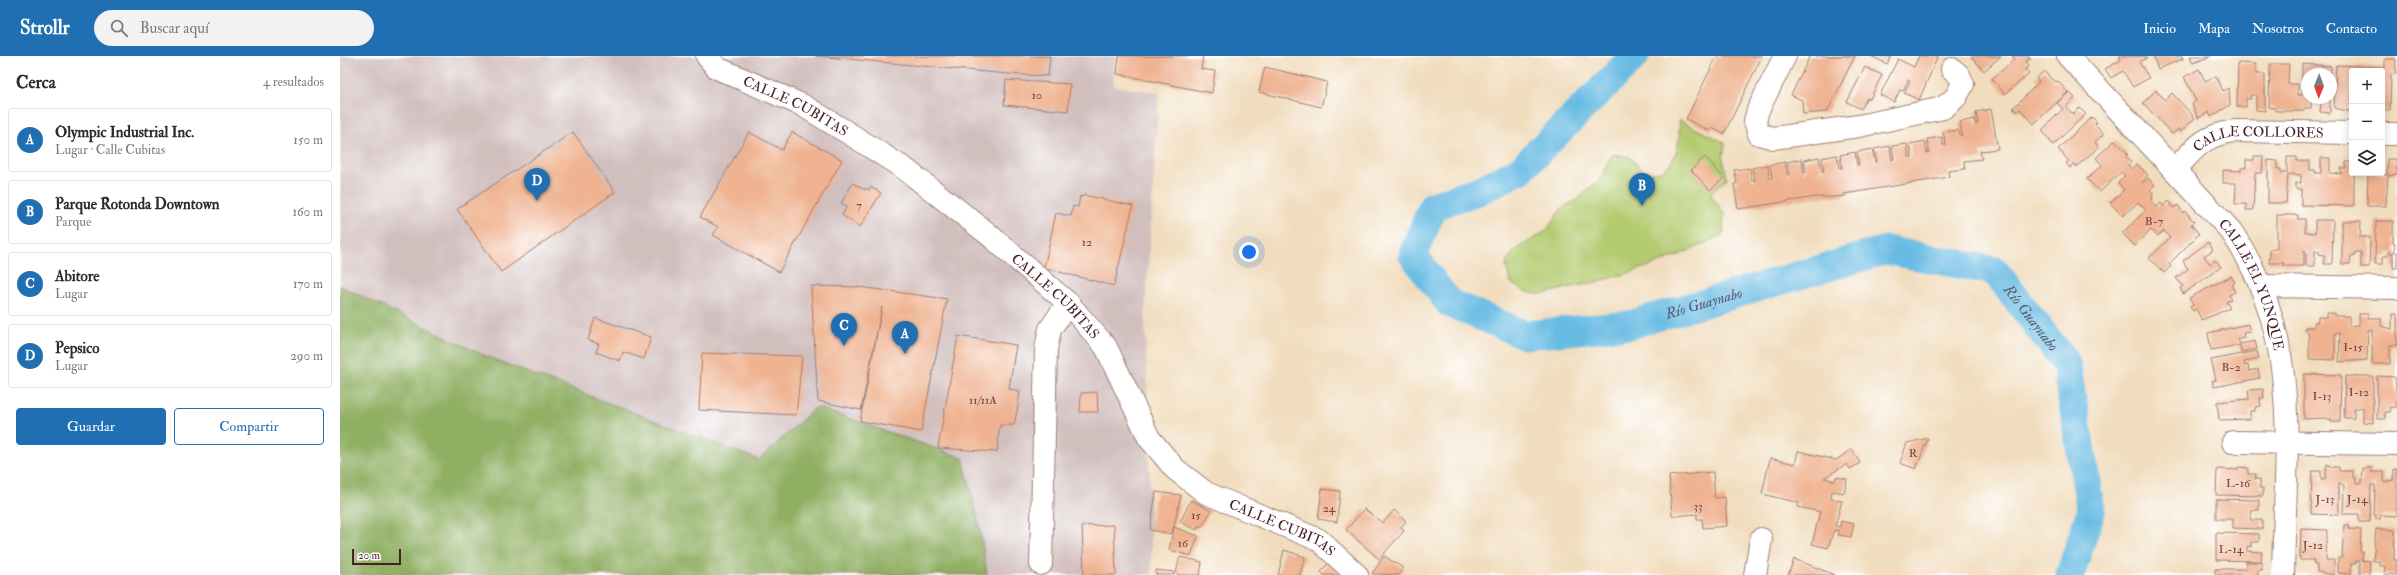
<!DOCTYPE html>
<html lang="es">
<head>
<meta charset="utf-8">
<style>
  body { margin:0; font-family:"IM FELL Double Pica",serif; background:#f2f2f3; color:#2b2b33 }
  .controls { position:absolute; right:12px; top:12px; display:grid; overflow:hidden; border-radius:4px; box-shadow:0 2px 10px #0003 }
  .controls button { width:36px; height:36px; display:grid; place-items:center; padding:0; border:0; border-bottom:1px solid #e1e1e2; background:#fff; color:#2b2b33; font:20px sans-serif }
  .compass { position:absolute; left:1961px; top:12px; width:36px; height:36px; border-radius:50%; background:#fff; box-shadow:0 2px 10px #0003; rotate:181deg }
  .scale { position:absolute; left:12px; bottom:10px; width:49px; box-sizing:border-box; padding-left:4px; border:2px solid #4a1f2b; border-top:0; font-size:11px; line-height:14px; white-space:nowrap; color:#4a1f2b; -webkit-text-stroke:3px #fff; paint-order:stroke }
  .you { position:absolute; left:909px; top:196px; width:14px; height:14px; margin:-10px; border:3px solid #fff; border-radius:50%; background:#1a73e8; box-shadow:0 0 0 6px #1a73e833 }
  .badge { display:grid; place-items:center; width:26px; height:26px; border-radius:50%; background:#1f6fb2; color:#fff; font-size:13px; font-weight:700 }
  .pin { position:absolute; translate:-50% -33px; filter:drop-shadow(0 1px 2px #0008) }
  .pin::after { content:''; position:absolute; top:21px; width:14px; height:12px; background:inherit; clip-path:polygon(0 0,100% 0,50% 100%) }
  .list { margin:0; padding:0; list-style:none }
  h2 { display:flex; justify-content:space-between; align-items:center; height:52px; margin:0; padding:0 16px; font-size:17px }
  h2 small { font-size:13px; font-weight:400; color:#7c7c81 }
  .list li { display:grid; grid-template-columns:26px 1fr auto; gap:12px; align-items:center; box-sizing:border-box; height:64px; margin:0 8px 8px; padding:0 8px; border:1px solid #e1e1e2; border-radius:4px }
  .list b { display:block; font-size:15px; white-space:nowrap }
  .list p { margin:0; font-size:13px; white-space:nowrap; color:#7c7c81 }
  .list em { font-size:13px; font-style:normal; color:#7c7c81 }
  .actions { display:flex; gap:8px; padding:12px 16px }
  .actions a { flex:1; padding:9px 0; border:1px solid #1f6fb2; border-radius:4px; text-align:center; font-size:14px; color:#1f6fb2 }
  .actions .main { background:#1f6fb2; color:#fff }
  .icon { flex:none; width:22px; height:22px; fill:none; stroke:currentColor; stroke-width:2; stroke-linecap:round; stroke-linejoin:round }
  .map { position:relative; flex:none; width:2057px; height:519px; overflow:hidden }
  header { display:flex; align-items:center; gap:24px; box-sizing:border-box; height:56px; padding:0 20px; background:#1f6fb2; color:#fff }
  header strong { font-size:19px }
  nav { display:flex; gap:22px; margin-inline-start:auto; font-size:14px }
  .search { width:280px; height:36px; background:#f2f2f3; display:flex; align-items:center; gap:10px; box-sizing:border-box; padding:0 14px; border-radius:22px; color:#7c7c81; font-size:15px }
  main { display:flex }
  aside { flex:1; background:#fff }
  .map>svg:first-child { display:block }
</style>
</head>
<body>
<header>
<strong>Strollr</strong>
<div class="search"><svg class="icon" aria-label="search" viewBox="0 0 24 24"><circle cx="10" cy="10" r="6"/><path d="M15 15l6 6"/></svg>Buscar aquí</div>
<nav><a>Inicio</a><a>Mapa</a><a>Nosotros</a><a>Contacto</a></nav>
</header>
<main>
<aside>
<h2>Cerca<small>4 resultados</small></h2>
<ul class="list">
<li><span class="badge">A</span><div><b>Olympic Industrial Inc.</b><p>Lugar · Calle Cubitas</p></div><em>150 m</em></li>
<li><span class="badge">B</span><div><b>Parque Rotonda Downtown</b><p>Parque</p></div><em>160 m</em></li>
<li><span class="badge">C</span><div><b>Abitore</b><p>Lugar</p></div><em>170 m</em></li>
<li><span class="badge">D</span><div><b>Pepsico</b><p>Lugar</p></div><em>290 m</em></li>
</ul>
<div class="actions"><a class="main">Guardar</a><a>Compartir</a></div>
</aside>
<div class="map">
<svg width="2057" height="519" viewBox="0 0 2057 519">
  <rect width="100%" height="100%" fill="#fff"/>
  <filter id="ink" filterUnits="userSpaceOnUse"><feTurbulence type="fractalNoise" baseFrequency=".025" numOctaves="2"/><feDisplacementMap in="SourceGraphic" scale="8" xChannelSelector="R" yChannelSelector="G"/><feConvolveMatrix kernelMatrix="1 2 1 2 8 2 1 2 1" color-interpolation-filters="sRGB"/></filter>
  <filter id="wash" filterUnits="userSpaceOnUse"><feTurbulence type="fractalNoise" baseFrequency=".012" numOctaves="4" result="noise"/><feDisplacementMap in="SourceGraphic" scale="16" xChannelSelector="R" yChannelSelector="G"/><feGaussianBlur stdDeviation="0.9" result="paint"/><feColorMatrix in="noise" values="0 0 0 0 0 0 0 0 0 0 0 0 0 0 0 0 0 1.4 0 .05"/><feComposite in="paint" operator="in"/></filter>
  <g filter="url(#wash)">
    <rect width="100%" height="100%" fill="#f1ddbe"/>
    <path fill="#d1bfbe" d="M0,0H775L773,30L819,37L805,261L812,519H647L640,473L623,402L476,351L419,404L150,302L0,230Z"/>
    <path fill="#b4cb70" stroke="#7f754e" d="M1339,64L1385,87L1383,102L1387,122L1370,138L1384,157L1383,178C1338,203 1277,223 1227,232C1218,234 1207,238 1197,238C1186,237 1178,232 1170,226L1166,208L1171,199L1178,192L1206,175L1222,152L1238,143L1259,124L1273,98L1290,101L1305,117C1336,120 1341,87 1339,64Z"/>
    <path fill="#8faf62" stroke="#6c6746" d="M0,230L150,302L419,404L476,351L623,402L640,473L647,519H0Z"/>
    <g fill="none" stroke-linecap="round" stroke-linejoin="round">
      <path stroke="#67bbe3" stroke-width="29" id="s1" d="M1295,0L1180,114L1138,135L1093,150L1073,199L1109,247L1186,279L1289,269L1546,194L1655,215L1726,307L1751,455L1730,519"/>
    </g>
    <g id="blocks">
      <path fill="#efb391" d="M476,0H710L708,20L668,18Z
        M779,0H863L861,13L875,15L872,37L777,18Z
        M1377,0H1422L1384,78L1372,72L1370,75L1346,63Z
        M1470,0H1515L1487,56L1463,58L1462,44L1451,39Z
        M1531,0H1551L1547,8Z
        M1579,0H1598L1579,44L1564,37L1570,25L1568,24L1563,35L1560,34L1554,46L1540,39L1558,3L1574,11Z
        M1631,0H1661L1644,15Z
        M1672,0H1689L1691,2L1685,6L1689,10L1685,13L1689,18L1665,38L1652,23L1675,3Z
        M1779,0H1806L1807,2L1799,6L1809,22L1793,31L1783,15L1771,22L1765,13L1781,4Z
        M1813,0H1842L1843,3L1818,13Z
        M1850,0H1871L1853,7Z
        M2045,3H2056V18H2051L2050,54H2042V15H2012V56L1994,52L1996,9L2045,11Z
        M1898,7L1916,8V18H1925V55L1916,54V39H1910L1911,43H1906V51H1897Z
        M1930,8H1949L1948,28H1958V39H1962V8L1991,10V18H1967V42H1990V57L1980,56L1981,47H1975V44L1971,43V52H1964V55H1936L1934,52L1929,51Z
        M925,11L987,26L981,51L919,36Z
        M1525,11L1542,19L1530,43L1527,42L1521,53L1507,46Z
        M1859,13L1865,25L1876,20L1883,35L1889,32L1890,49L1871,61L1869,56L1858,62L1852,48L1856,45L1844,21Z
        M1704,15L1711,23L1716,26L1718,25L1728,36L1694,68L1680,53L1677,56L1673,52L1699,26L1696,22Z
        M666,24L730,28L728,55L664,49Z
        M1816,34L1825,44L1832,37L1855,62L1840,76L1838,73L1832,78L1803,47Z
        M1729,36L1735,42L1726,51L1733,58L1739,52L1746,58L1713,89L1702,74L1723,53L1717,47Z
        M1651,53L1658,93L1640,95L1642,103L1624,105L1625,113L1608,115L1609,121L1504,138L1505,140L1494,141H1476L1398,153L1394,128L1397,127L1394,114L1410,112L1412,125L1415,124L1412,112L1428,109L1429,122H1432L1430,109L1445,106L1447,119H1449L1447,106L1462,103L1464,117L1466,116L1464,104L1479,101L1482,115H1484L1482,102L1497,99L1500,112H1502L1500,99L1515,96L1517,109H1519L1517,96L1532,93L1535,106H1537L1534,93L1550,90L1552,104L1554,103L1552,90L1567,88L1569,101H1572L1570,88L1585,85L1587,97L1589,96L1587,83L1602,81L1603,89H1606L1603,76L1618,74L1620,79H1622L1620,66L1635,63L1636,69L1638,68L1636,56Z
        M1752,61L1757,66L1755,68L1764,78L1755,86L1759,91L1736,111L1733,108L1730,112L1726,107L1729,105L1718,93Z
        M233,76L275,136L161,216L117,153Z
        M409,76L442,94L452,76L502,104L439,216L373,179L378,171L360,161Z
        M1775,84L1788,98L1786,100L1791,106L1788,109L1792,113L1797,108L1808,119L1802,125L1803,127L1808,122L1815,129L1810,134L1813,137L1812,146L1817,151L1821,147L1823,150L1829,145L1834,152L1838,149L1843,157L1845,155L1854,166L1851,168L1859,178L1829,208L1831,210L1824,217L1809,202L1830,182L1824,175L1818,180L1811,174L1795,190L1782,177L1806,154L1798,146L1783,160L1770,147L1784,134L1778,127L1785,120L1781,116L1760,136L1747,123L1762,109L1756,102Z
        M1914,100H1923L1922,117H1915L1913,154H1906V148H1895L1896,127H1883V114L1901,115V112H1906V104H1914Z
        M1365,101L1384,122L1370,134L1351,114Z
        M1947,101H1957V105H1970V114H1975V117H1981V102H1990V117L2001,118V112H2006V106H2012V117H2022L2014,118V150L1961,149V133H1956V127H1961V119L1948,118L1946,147H1928V104L1937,105V113H1941V117H1947Z
        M2047,103H2056L2057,118L2048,120L2046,150H2027L2028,117L2047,119Z
        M513,127L525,134L526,132L529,134L530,131L541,137L520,171L502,159L507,150L501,147Z
        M744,139L793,150L774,230L704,212L716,157L731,160L733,150L738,151L740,140L743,141Z
        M1937,159H1958V163H1965V176L1975,177V164H1993L1992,208H1984V199L1979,198V195H1975V210H1966V195H1964V210H1944V207H1929L1930,193H1937Z
        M2002,165H2021L2020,181H2030L2029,211H2021V196H2015V200H2011L2010,208H2002Z
        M2036,165H2053V187H2055L2054,196H2057V212H2053V197L2048,196V200H2043V208H2035Z
        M1868,186L1873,194L1864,200L1870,208L1876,204L1881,211L1843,238L1840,232L1843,230L1836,222L1848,213L1843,205Z
        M1891,220L1895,227L1891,229L1895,236L1889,239L1891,243L1886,246L1890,252L1862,264L1856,253L1853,255L1850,251L1853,249L1849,242Z
        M471,230L519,231L607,243L581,376L520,365L542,251L521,354L478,345Z
        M1987,257H1995V260H2009V270L2019,269V258H2028V262H2041V270L2052,273V258H2057V289H2050V308H2032V274H2028L2027,304L1999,306L2000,277H1995V304L1969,303V281L1967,275H1965V271H1974V266H1978V261H1987Z
        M255,262L311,281L304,303L283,296L280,305L256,296L259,288L248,284Z
        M1908,268L1910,276L1903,277L1904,282L1898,283L1900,288L1915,285L1917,293L1901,296L1900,289L1871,294L1868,277Z
        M618,280L676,289L669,333L680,335L678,350L674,369H660L657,396L598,392Z
        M1917,295L1919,303L1904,306L1905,310L1908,309L1909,315L1918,313L1920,322L1874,331L1872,325L1876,324L1871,304Z
        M362,297L462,300L456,359L359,354Z
        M1964,318L2001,319L2000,366H1991V362L1990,364L1986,362L1964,363Z
        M2005,320H2033V367L2023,366V351L2014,353V362H2004Z
        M2037,320L2055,321L2057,351H2050V356H2045V363H2037Z
        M1923,333L1924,342H1920L1921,350L1915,351V355H1910V363L1879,364L1877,346L1909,343L1908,334Z
        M757,336L758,356H740L741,337Z
        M1588,382L1576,413L1560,407L1567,387Z
        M1512,393L1520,407L1510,413L1507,408L1484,422L1495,425L1496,421L1507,423L1504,437L1492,435L1491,443L1502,445L1495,470L1500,471L1501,465L1514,468L1511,481L1498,479L1499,475L1494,474L1488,492L1472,488L1480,456L1458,451L1459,447L1422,438L1430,402L1455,408L1458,395L1496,404Z
        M1987,408L1992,411H1999V415H2013V422H2016V427H2022L2023,412H2032L2031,416H2044V426L2054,424V413H2057V460L2041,459L2040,463H2036V459H2034L2035,429H2031L2030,466H2019V458H2003L2004,429L1999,428V459L1971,458L1972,415H1981V424H1985Z
        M1898,411L1908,412V418H1916L1915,423H1920V432H1923V440L1876,439L1877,413L1898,414Z
        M1373,416L1375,442L1385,441L1387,470L1363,472L1362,463H1357V458L1332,460L1329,420Z
        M982,433L1000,435L997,466L978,463Z
        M816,436L841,439L832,478L810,474Z
        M1876,443L1919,444V454H1911L1910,464H1922V473L1893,472V463H1876Z
        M851,444L871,455L862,470H858L857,474L840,466Z
        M1024,453L1043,467L1054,454L1066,465L1061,471L1064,475L1039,503L1006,474Z
        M774,469L776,519H744L742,470Z
        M2004,469H2009V473L2021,474L2020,495H2023L2022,504L2030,505L2029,519H2020V505H2016V508H2011V518L1998,517V502H2002Z
        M834,471L858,480L851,500L829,494Z
        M1961,473L1987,474L1986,504H1994V519L1977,516V509H1974V504H1960Z
        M2036,473L2055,474L2054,504H2057V519L2044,518L2045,510H2040V505H2033Z
        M1876,477L1919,478V486H1911V491L1907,490V495L1922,496L1921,505L1876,504Z
        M944,494L965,501L960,519H938Z
        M1044,500L1063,512L1059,519L1032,518Z
        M840,501L862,506L860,519H839L836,517Z
        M1454,503L1495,519H1448Z
        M989,506L1002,519H984L981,516Z
        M1906,506H1922V514H1918V519H1875V513H1906Z
        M816,514L834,516V519H816Z"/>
    </g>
  </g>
  <g filter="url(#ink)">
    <use href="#blocks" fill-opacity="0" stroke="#9e7e74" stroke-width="1"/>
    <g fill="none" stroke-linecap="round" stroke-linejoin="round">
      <defs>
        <g id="minor">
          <path id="s2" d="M367,0L377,12L462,49L510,78L565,113L647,177L728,247L766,291L809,382L835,413L866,437L979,484L1017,519"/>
          <path d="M1445,0L1418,54L1415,65L1419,78L1433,82L1519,70L1603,52L1616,41L1623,28L1619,19L1612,13"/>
          <path id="s3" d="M1728,0L1891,175C1964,282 1945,397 1943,519"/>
          <path d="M2042,78H2057"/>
          <path id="s4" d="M1835,113C1857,91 1862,80 1894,75L2012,77"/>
          <path d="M1921,230L2057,232"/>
          <path d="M1893,386L2057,388"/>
          <path d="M701,508L706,293L710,273L728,247"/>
          <path d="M1415,519L1421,483"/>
        </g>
      </defs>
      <use href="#minor" stroke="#9e7e74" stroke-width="24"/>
      <use href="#minor" stroke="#fff" stroke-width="22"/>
    </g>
  </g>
  <g text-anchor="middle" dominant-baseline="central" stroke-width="3.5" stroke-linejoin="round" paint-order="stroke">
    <g font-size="12" fill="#734444">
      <text x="697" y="39">10</text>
      <text x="519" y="149">7</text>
      <text x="1814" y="165">B-7</text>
      <text x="747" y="186">12</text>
      <text x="2013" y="291">I-15</text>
      <text x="1891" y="311">B-2</text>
      <text x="2019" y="336">I-12</text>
      <text x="1982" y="340">I-13</text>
      <text x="643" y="344">11/11A</text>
      <text x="1573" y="397">R</text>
      <text x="1898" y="427">L-16</text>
      <text x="1985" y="443">J-13</text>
      <text x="2017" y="443">J-14</text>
      <text x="1358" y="450">33</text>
      <text x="989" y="452">24</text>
      <text x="856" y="459">15</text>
      <text x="843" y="487">16</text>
      <text x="1973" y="489">J-12</text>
      <text x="1891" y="493">L-14</text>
    </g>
    <g font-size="14" fill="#4a1f2b" stroke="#fff">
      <text stroke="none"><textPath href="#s2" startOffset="103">CALLE CUBITAS</textPath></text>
      <text stroke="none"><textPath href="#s4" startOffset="95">CALLE COLLORES</textPath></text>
      <text stroke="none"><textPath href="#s3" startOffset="297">CALLE EL YUNQUE</textPath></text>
      <text stroke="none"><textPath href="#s2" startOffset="427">CALLE CUBITAS</textPath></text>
      <text stroke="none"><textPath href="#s2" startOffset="763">CALLE CUBITAS</textPath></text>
    </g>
    <g font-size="15" font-style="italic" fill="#565d75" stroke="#fff">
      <text stroke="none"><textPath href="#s1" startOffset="634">Río Guaynabo</textPath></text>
      <text stroke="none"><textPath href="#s1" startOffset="994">Río Guaynabo</textPath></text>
    </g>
  </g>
</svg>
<div class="controls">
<button>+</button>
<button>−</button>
<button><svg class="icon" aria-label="layers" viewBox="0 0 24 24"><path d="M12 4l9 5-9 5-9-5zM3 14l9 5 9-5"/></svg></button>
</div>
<svg class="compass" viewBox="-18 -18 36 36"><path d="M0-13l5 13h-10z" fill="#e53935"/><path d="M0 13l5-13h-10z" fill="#7c7c81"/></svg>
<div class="scale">20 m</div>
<div class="you"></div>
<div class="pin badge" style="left:565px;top:298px">A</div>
<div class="pin badge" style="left:1302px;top:150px">B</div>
<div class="pin badge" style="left:504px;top:290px">C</div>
<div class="pin badge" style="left:197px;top:145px">D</div>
</div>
</main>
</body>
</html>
